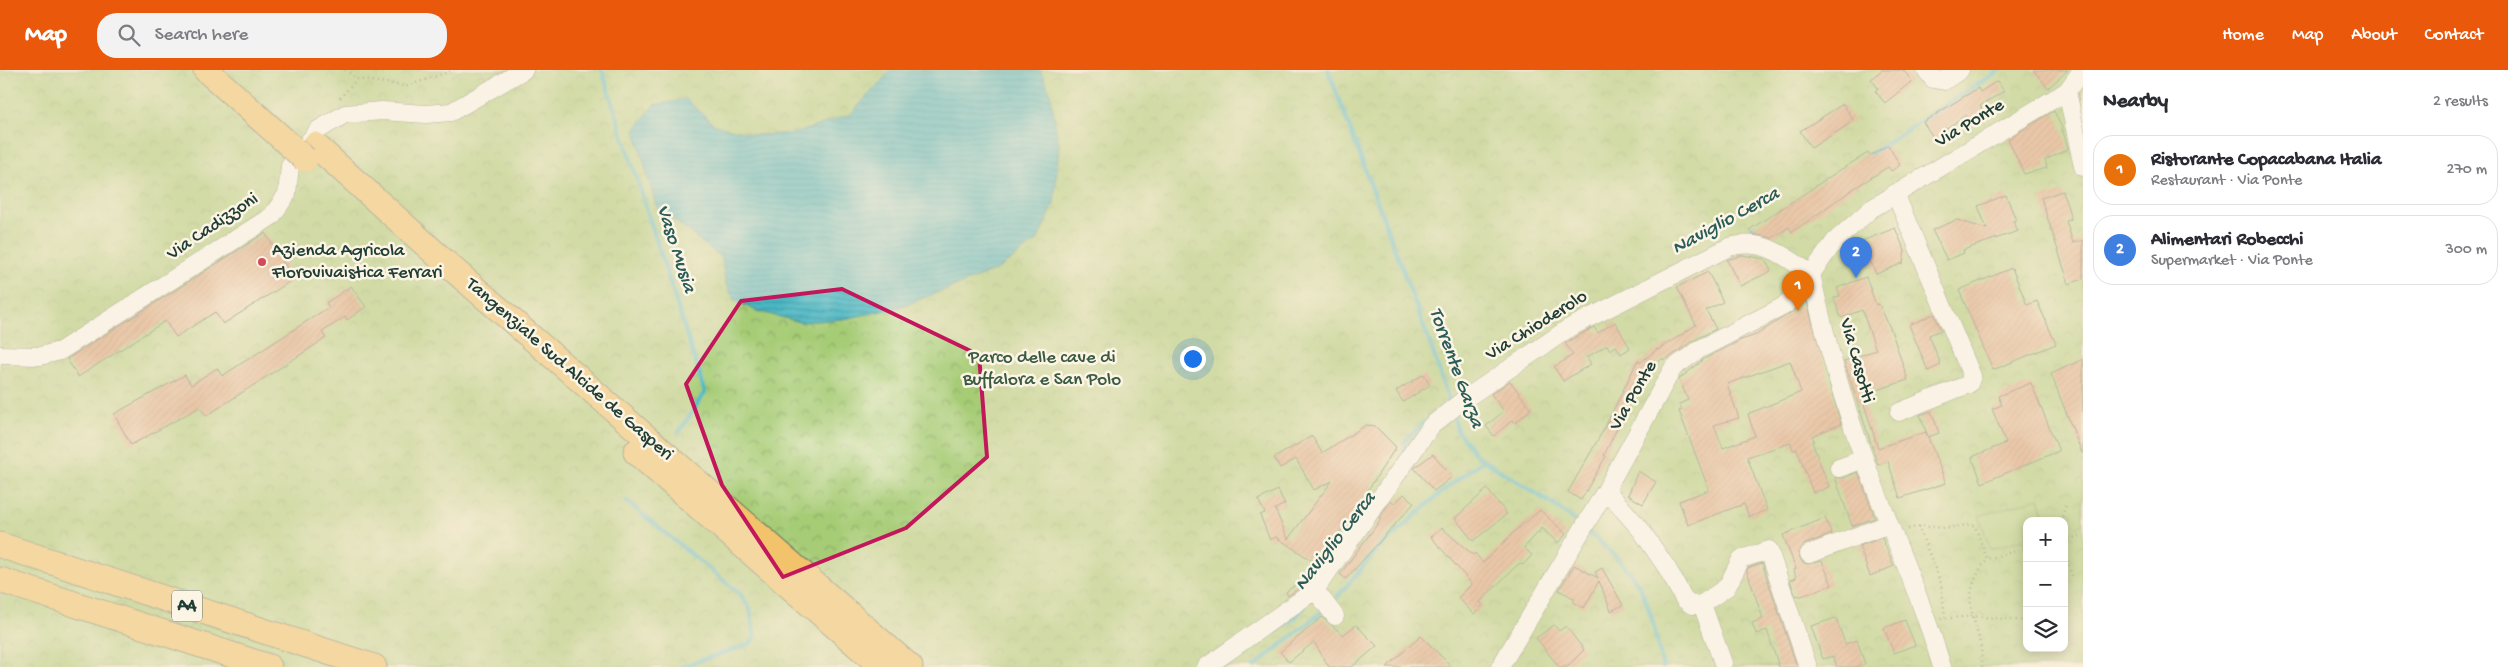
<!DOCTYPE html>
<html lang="en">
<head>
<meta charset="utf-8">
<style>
  body { margin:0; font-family:"Gochi Hand",sans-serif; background:#f2f2f3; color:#2b2b33 }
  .controls { position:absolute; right:15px; bottom:15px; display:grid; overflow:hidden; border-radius:10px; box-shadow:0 2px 12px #0003 }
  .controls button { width:45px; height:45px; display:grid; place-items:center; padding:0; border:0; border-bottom:1px solid #e1e1e2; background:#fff; color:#2b2b33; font:25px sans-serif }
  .you { position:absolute; left:1192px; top:288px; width:18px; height:18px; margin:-12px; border:4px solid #fff; border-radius:50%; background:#1a73e8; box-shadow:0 0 0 8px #1a73e833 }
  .badge { display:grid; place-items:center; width:32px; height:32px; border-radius:50%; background:#ea580c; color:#fff; font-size:16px; font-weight:700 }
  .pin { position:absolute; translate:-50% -41px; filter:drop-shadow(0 1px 2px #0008) }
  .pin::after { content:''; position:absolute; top:26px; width:18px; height:15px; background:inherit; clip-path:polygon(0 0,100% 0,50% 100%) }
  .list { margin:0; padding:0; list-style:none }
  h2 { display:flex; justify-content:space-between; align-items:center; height:65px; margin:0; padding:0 20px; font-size:21px }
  h2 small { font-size:16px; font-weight:400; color:#7c7c81 }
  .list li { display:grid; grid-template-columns:32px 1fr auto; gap:15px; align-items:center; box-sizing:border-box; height:70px; margin:0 10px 10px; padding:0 10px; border:1px solid #e1e1e2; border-radius:20px }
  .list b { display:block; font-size:19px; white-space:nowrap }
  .list p { margin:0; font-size:16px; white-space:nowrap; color:#7c7c81 }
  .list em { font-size:16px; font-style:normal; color:#7c7c81 }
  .icon { flex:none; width:28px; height:28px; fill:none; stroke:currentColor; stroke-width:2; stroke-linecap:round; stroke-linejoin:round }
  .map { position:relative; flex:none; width:2083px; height:597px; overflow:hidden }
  header { display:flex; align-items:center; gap:30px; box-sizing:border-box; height:70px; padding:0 25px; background:#ea580c; color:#fff }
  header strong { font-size:24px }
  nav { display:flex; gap:28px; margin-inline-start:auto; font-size:18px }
  .search { width:350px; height:45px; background:#f2f2f3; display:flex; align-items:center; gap:12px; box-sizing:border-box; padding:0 18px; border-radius:20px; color:#7c7c81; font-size:19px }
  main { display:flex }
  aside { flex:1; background:#fff }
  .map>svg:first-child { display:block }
</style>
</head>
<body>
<header>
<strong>Map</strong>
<div class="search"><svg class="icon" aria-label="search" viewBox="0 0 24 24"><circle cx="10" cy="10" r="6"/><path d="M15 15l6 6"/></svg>Search here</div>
<nav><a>Home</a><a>Map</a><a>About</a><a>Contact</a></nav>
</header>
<main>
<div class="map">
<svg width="2083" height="597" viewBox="0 0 2083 597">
  <defs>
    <pattern id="park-crowns" width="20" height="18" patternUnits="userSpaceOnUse" patternTransform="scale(1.25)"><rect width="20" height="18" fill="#a6cc76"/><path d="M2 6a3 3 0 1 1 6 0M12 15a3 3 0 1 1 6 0" fill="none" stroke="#87a762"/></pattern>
    <pattern id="water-rules" width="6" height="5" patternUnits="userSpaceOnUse" patternTransform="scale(1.25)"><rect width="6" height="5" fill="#49b7c4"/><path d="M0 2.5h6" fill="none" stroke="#3c96a0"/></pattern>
    <pattern id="building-hatch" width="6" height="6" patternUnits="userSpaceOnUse" patternTransform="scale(1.25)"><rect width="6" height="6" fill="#db9f78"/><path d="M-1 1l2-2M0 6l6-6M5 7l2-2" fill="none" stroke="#b18363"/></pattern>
  </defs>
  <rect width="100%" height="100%" fill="#fcf5e5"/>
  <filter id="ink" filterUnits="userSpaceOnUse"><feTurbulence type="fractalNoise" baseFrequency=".02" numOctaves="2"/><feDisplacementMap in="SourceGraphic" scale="10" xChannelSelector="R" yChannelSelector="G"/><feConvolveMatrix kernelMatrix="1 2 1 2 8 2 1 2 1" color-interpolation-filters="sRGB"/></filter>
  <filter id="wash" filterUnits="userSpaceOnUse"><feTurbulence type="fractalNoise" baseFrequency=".0096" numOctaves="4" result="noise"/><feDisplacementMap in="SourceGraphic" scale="20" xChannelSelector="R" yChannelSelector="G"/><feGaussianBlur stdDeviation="1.12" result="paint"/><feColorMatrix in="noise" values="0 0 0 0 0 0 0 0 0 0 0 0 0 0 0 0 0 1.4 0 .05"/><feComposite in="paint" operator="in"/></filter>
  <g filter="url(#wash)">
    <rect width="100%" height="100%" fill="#f5e8ce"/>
    <path fill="url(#park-crowns)" stroke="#628455" fill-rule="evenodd" d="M0,0H2083V597H0ZM2027,451H2064V578H2027Z"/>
    <path fill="#a6cc76" stroke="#628455" d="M2039,428L2046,451H2027V468L1990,479L1979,446Z"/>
    <path fill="url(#water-rules)" stroke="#347a7c" d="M891,0H1040L1050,22L1059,76L1054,134L1037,171L997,200L900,237L844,249L800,252L757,241L735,231L725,212L722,188L656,136L635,60L654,35L686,29L715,55L755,65L797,63L851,44Z"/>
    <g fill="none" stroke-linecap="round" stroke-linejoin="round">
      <path stroke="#49b7c4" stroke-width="4.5" d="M602,0L705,322L679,362
        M1328,0L1431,276L1450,334
        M1864,88L2000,0
        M1735,169L1754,157
        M1453,344L1457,360L1476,385L1557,437L1581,456
        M1405,384L1404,372L1424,352
        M626,431L740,524L750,539L755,567L750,574L681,597
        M1587,461C1606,477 1628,496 1640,518C1653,542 1656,571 1663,597
        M1331,534L1378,479L1439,424L1484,390
        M1223,597L1295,548L1304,537
        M1254,597L1325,539"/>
    </g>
    <g id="blocks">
      <path fill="url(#building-hatch)" fill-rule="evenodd" d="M1882,0H1903L1912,11L1885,33L1875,21L1878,18L1871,9Z
        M2033,0H2068L2048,18Z
        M1997,11L2004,21L1980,36L1985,45L1972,54L1966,45L1944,60L1948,66L1937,73L1923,52L1978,18L1980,22Z
        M1843,34L1854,51L1811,78L1800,61Z
        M2054,41L2062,58L2068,79L2045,90L2047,98L2024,104L2008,69Z
        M1888,75L1900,95L1891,101L1888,97L1853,119L1792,162L1789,157L1772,168L1752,164L1749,160L1840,100L1868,83L1870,86Z
        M2063,121L2071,149L2066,151L2073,173L2083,170V209L2069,214L2041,128Z
        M2006,125L2016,150L2013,151L2018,161L1963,180L1964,183L1947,190L1932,160L1957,150L1987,159L1978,136Z
        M1895,158L1905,181L1903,193L1876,204L1862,171Z
        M265,163L294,209L223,254L215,242L176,267L165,251L78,307L67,289Z
        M1742,185L1765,189L1771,201L1740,216L1727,190Z
        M2012,198L2027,235L2037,231L2056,274L1993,300L1959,220Z
        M1708,202L1723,232L1706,240L1716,259L1694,270L1671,286L1664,290L1663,288L1649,300L1641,310L1604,385L1606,386L1581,430L1568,422L1604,359L1638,290L1640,293L1657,279L1658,280L1696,255L1677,217Z
        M1866,207L1876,235L1879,234L1891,260L1908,310L1861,325L1878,378L1926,362L1946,413L1900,428L1888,391L1878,395L1844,291L1876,280L1862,240L1841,248L1834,228L1840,226L1837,218Z
        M351,216L366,237L347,250L345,247L322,262L326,268L206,346L200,337L131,375L114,344L185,305L191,315L217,298L222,306L329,237L326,233Z
        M1807,232L1841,354L1812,366L1814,371L1812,372L1829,417L1813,423L1797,379L1793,380L1791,373L1747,387L1767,440L1749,447L1744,434L1688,455L1679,431L1709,420L1679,341L1682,340L1679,334L1688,330L1679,309L1706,288L1741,270L1756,265ZM1790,291L1801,322L1748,344L1755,366L1723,378L1714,355L1739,348L1727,314Z
        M1934,244L1941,260L1929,265L1941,295L1928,301L1909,255Z
        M1615,252L1630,278L1621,284L1616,276L1610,280L1607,275L1587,287L1591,294L1563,311L1554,297L1573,285L1565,273L1594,257L1598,263Z
        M2083,289V383H2082L2051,304Z
        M1424,304L1430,315L1403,332L1396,321Z
        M1510,311L1531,339L1515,353L1512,350L1494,366L1486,356L1504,341L1491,324Z
        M2031,313L2059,381L1982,413L1972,387L2006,373L1992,339L2002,335L1998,326Z
        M1931,341L1939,363L1928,367L1920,345Z
        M1366,355L1375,356L1396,377L1323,489L1320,487L1314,492L1276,467L1270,470L1260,445L1265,443L1258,430L1278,420L1285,434L1275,439L1288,469L1332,411L1314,420L1296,389L1280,398L1274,388L1312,366L1322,383Z
        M1433,384L1452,407L1434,421L1414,398Z
        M1638,401L1656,412L1643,434L1628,425Z
        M1858,402L1875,448L1852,456L1835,407L1843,408Z
        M1487,419L1507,444L1473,471L1455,448Z
        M1404,424L1414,433L1346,509L1340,504L1381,449L1379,448L1391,430L1395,434Z
        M1540,440L1566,464L1558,473L1542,458L1524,478L1532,485L1523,495L1520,493L1514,498L1480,532L1483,535L1474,544L1458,528L1472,514L1431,467L1442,458L1473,485L1475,483L1483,493L1515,461Z
        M1825,448L1832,464L1805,474L1798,483L1802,492L1807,494L1822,491L1832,515L1801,526L1795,525L1790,510L1796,508L1794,500L1796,499L1783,465Z
        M1882,468L1894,496L1870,506L1859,476Z
        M1762,493L1797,597H1779L1767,560L1756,564L1752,553L1763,549L1747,501L1748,498Z
        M1574,495L1598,508L1595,502L1602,498L1623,535L1611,541L1599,511L1584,538L1573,532L1575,529L1559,520Z
        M1305,508L1307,512L1288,526L1286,522Z
        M1322,547L1343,565L1356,555L1377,576L1352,597H1329L1314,572L1289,592L1280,582Z
        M1836,548L1845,574L1857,570L1865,594L1855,597H1837L1833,586L1823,589L1811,556Z
        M1905,550L1915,575L1894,583L1884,558Z
        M1554,555L1559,561L1566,556L1584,580L1567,597H1559L1536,568Z
        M1421,566L1452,597H1387Z"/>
    </g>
  </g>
  <g filter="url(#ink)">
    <use href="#blocks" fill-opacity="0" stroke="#6a796a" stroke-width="1"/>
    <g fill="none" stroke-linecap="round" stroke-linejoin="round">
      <defs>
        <path id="minor" d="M1926,0L1933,9L1944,11L1960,0
          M2082,0L2067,21L2083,97
          M1895,123L1972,306L1969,314L1899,342
          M0,285L40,286L60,281L272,146L287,124L290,96L318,60L345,44L382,41L426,44L451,42L524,0
          M1839,398L1864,389
          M1606,420L1641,460L1667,498L1684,529L1692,535L1702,534L1727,517L1741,489L1769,480L1808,597
          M1809,484L1889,454
          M1315,520L1335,546
          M1702,534L1723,593
          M1206,597L1315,520L1431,356L1462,331L1569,258L1729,177C1763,168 1784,185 1811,204C1825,267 1842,330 1865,391C1890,460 1921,526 1942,597
          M1500,597L1606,420L1673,298L1700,279L1784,236L1802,222L1811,204L1835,171L1871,139L2067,21"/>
        <path id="highway" d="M206,0L294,79
          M315,75L455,201L910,597
          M636,382L882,597
          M0,475L374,597
          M0,510L269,597"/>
      </defs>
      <use href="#minor" stroke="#6a796a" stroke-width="19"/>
      <use href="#highway" stroke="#6a796a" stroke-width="27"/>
      <path stroke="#6a796a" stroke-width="2.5" stroke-dasharray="1 4" stroke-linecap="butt" d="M345,0L357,9L407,16L454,0
        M340,28L357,9
        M2060,451L2066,435
        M1918,456L1941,513L1945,547
        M1908,459C1922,455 1933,457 1947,458C1957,458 1966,453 1975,456L1987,489
        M2022,470L2024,479
        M2064,470L2083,465
        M2064,481L2073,509
        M1941,549L1971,546L2027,551
        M1982,597C1984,551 1952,537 1987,489L2027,478"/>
      <use href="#minor" stroke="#fff" stroke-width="18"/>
      <use href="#highway" stroke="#f2c36a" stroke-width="25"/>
      <defs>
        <path id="highway-bridge" d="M294,79L305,89"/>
      </defs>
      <use href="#highway-bridge" stroke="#6a796a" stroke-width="27" stroke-linecap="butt"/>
      <use href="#highway-bridge" stroke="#f2c36a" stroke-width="25"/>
    </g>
  </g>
  <path d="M0 0H2083V597H0ZM842,219L979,285L987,387L906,458L783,507L722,415L686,314L741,231Z" fill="#f5e8ce" fill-opacity=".55" fill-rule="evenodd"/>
  <path fill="none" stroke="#c2185b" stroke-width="4" stroke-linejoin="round" d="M842,219L979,285L987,387L906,458L783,507L722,415L686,314L741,231Z"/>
  <circle fill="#d1495b" stroke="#fcf5e5" stroke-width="2" cx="262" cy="192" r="5"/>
  <g text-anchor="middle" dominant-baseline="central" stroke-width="5" stroke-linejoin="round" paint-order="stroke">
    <rect fill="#fcf5e5" stroke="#617469" stroke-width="1" x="172" y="520.5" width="30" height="31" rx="4"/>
    <g font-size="18" font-weight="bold" fill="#1f3d34">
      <text x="187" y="536">A4</text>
    </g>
    <g font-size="19" fill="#1f3d34" stroke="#fcf5e5">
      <text transform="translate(1970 54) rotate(-31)">Via Ponte</text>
      <text transform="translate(213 157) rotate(-34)">Via Cadizzoni</text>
      <text transform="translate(1537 256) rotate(-32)">Via Chioderolo</text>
      <text transform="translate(1856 291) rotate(74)">Via Casotti</text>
      <text transform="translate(569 300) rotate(41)">Tangenziale Sud Alcide de Gasperi</text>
      <text transform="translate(1634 326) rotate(-60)">Via Ponte</text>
    </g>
    <g font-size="19" fill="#1f3d34" stroke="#fcf5e5" text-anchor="start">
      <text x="272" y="181">Azienda Agricola<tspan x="272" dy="22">Florovivaistica Ferrari</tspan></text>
    </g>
    <g font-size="19" fill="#3a5a41" stroke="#fcf5e5">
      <text x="1042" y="288">Parco delle cave di<tspan x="1042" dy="22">Buffalora e San Polo</tspan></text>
    </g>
    <g font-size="20" font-style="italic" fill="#2a5c58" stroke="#fcf5e5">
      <text transform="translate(1726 152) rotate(-29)">Naviglio Cerca</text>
      <text transform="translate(675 179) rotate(72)">Vaso Musia</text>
      <text transform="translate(1455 298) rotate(70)">Torrente Garza</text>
      <text transform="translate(1336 472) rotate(-52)">Naviglio Cerca</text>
    </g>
  </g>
</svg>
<div class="controls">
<button>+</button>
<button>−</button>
<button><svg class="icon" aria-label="layers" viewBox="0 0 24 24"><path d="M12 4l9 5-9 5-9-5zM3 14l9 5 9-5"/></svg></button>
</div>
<div class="you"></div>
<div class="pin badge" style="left:1798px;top:241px;background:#e8710a">1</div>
<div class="pin badge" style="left:1856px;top:208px;background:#3f7fe0">2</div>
</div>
<aside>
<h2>Nearby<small>2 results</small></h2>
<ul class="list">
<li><span class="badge" style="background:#e8710a">1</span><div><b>Ristorante Copacabana Italia</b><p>Restaurant · Via Ponte</p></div><em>270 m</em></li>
<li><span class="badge" style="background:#3f7fe0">2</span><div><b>Alimentari Robecchi</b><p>Supermarket · Via Ponte</p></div><em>300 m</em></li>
</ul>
</aside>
</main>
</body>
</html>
